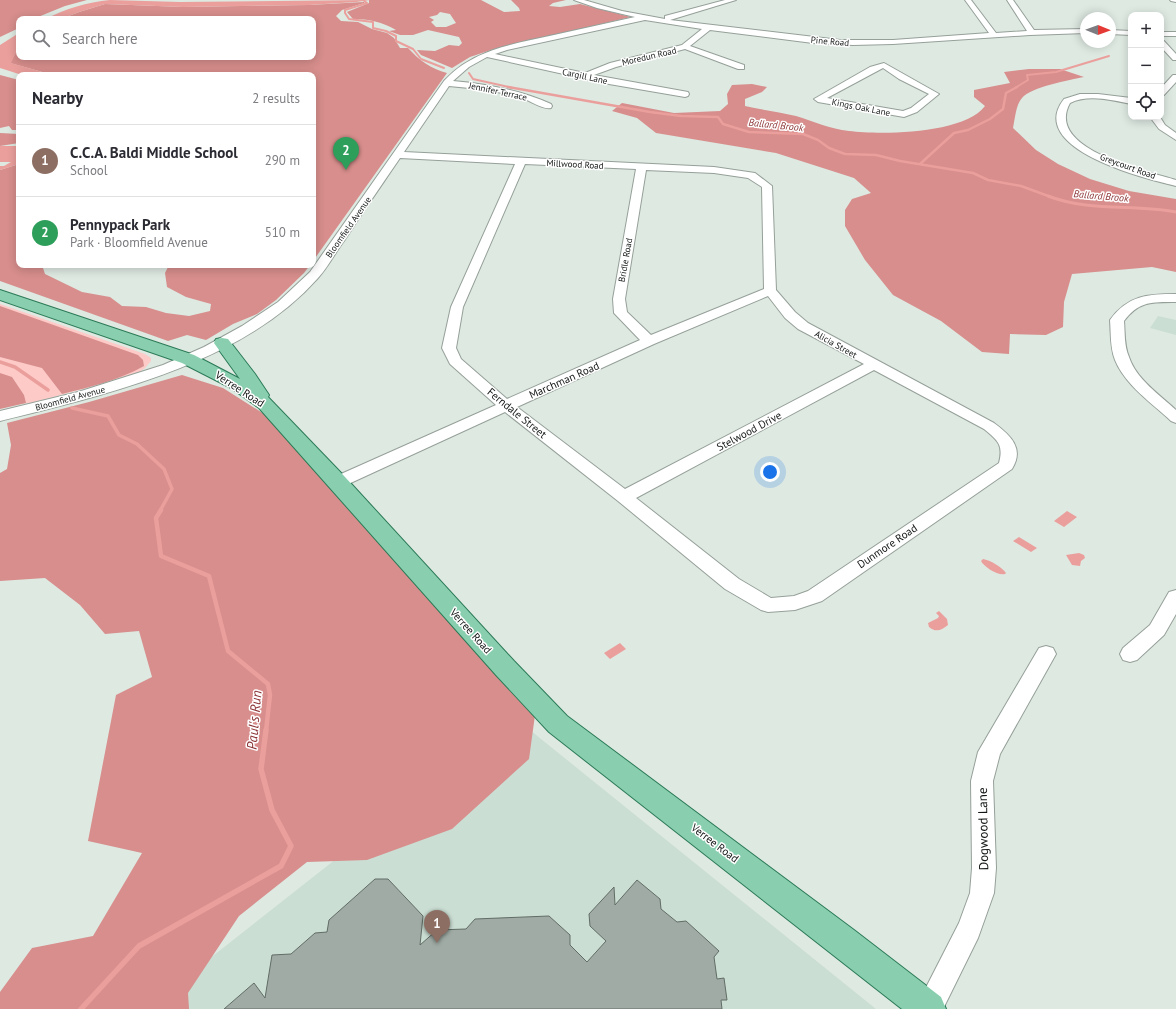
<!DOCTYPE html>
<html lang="en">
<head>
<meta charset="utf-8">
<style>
  body { margin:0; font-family:"PT Sans",sans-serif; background:#f7f7f7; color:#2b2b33 }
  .controls { position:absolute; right:12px; top:12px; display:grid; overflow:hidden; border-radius:8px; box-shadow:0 2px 10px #0003 }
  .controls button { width:36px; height:36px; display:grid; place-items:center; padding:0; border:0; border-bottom:1px solid #e1e1e2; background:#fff; color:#2b2b33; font:20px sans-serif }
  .compass { position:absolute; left:1080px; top:12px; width:36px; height:36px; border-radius:50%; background:#fff; box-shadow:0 2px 10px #0003; rotate:91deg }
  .you { position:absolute; left:770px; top:472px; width:14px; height:14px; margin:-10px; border:3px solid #fff; border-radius:50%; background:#1a73e8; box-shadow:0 0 0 6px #1a73e833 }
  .badge { display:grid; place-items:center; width:26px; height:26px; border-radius:50%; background:#7c3aed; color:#fff; font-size:13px; font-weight:700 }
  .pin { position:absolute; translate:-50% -33px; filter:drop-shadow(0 1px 2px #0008) }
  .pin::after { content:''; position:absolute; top:21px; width:14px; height:12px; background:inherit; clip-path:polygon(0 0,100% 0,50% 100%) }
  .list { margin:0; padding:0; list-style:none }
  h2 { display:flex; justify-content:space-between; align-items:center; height:52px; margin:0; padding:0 16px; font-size:17px }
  h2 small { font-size:13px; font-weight:400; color:#7c7c81 }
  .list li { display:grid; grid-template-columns:26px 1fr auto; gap:12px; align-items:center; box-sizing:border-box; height:72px; padding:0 16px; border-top:1px solid #e1e1e2 }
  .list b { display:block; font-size:15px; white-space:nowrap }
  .list p { margin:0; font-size:13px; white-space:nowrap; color:#7c7c81 }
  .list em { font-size:13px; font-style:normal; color:#7c7c81 }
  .icon { flex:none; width:22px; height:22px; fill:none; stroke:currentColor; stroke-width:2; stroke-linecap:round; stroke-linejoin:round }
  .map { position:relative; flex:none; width:1176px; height:1009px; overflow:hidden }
  .search { position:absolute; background:#fff; box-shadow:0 2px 10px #0003; left:16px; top:16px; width:300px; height:44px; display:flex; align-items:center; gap:10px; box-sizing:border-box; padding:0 14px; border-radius:8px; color:#7c7c81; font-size:15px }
  .panel { position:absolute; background:#fff; box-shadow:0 2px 10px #0003; left:16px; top:72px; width:300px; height:196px; border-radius:8px }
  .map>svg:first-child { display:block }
</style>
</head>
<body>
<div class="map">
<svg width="1176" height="1009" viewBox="0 0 1176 1009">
  <rect width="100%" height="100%" fill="#dee9e2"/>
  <path fill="#cbded3" d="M1158,316L1176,320V335L1150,328Z
    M515,718L876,1009H152L195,970Z"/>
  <path fill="#fdcac7" d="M0,304L145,354L151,358V361L145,368L139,372L101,384L31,403L0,405Z"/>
  <path fill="#d78e8c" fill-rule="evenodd" d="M0,0H87L65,6L33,19H19V28L0,37Z
    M369,0H481L504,12L520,11L519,8L511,0H566L553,3L549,6L560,7L580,4L631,17L494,49L470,57L452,68L421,55L417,50L435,51L449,45L459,46L462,43L459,37L428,30L413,35H400L389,31L396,30C383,22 368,19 353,19L347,12L369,3ZM440,12L450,14L456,23L446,27H436L431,22L434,20L429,17L437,15Z
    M364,2V3L342,10L336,16L341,21L358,22L372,29L387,33L394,38L400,48H408C419,60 431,69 447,73L313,261V75H53L10,63L19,46V57H313V19H61L79,12L105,4L183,7L309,5Z
    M1029,69H1060L1084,77C1070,80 1031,87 1022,98C1016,104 1015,119 1013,128L1036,150L1058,164L1090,179L1129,191L1176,199V272L1152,267L1072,274L1064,302L1063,327L1046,335L1010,334L1009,354L982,352L941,321L893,295L865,260L845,226V210L852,199L871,193L854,178L776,153L656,133L637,118L612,111L622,103L674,113L720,111L728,104L727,94L732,85L752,84L767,87L762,92L745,99V106C762,110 779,112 796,116C813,121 830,129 849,131C882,135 964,134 985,106L974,97V90L1010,83L1004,72Z
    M0,75L19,80V130H12L9,126L0,128Z
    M0,133L19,134V143L0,146Z
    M19,164V265H42L45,274L82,292L110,297L122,306L146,307L166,313L189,316L210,311L211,304L186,297L167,287L165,273L169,265H310L304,273L276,300L257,314L233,324L206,340L187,335L168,341L0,281V170Z
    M0,306L138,355L143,360L144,366C119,380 90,387 62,394L42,368L0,357Z
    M0,373L12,377L24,395L26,403L0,409Z
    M182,375L223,388L272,419L535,715L529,759L452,829L367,860L307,862L239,916L188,993L189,1009H0V992L32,948L93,936L142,853L88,841L116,695L152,677L139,631L105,634L80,605L45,578L0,581V473L7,469L11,445L7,423L89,402Z"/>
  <path fill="#ea9f9c" d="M110,0L180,2L370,0L356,2L309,5L183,7L105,4L79,12L61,19H45C66,9 87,2 110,0Z
    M19,33V46L11,63L53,75H22L0,68V45Z
    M0,146H19V164L0,170V166H4L11,162H0Z
    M1067,511L1077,517L1064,527L1054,521Z
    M1019,537L1037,548L1031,552L1013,541Z
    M1079,553L1084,555L1085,558L1081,561L1080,566L1072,565L1066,555Z
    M983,559C990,560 1002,567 1006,573L1005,574C998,576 984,567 981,561Z
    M939,611L947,619L948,625C942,630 936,633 929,627L928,623L938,618L939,616L936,613Z
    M620,643L626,649L610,659L604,653Z"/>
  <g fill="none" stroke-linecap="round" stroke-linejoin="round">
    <path stroke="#ea9f9c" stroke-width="2" d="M363,0L367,3L345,10V13L349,19L373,22V28L386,31L396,36V41L413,49L421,59L444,68
      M469,73L473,79L513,88
      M1015,88L1028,80L1027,75L1056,72L1109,56"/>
    <path stroke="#ea9f9c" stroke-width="2.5" d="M508,87L650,112L681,116L718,117L723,124L749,132L803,134L818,140L829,148L845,154L876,155L900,161L973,173L988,180L1021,186L1051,197
      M920,164L954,133L968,130L990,119L1003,109L1006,93L1017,87"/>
    <path stroke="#ea9f9c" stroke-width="3" d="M1048,196C1089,212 1134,204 1176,212"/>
    <path stroke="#ea9f9c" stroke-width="3.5" d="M0,362L15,367L48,390
      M72,408L108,416L119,435L137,444L164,469L172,489L160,511"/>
    <path stroke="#ea9f9c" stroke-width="4.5" d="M161,510L156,518L161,556L209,576L228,651L268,684L270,695L266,731"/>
    <path stroke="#ea9f9c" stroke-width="5.5" d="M81,1009L139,946L281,866L291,846L272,810L261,769L266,730"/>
  </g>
  <path fill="#9faba4" stroke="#616c66" d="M375,879H388L423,916L420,945L437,930L466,929L475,919L549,916L570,935V945L587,962L606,941L590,926L589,914L614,887L615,905L637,880L660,899L661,909L677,922L686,921L719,951L714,957L717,979L724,978L727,1000H721L722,1009H224L254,983L265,998L272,955L291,954L315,933L327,932L329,920Z"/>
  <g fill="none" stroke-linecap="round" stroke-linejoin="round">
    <defs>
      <path id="minor" d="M574,0H584L622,11L665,19V16L725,0H736L670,20L840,40H893L989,33L965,0H971L996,33L1027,31L1007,0H1013L1034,30L1086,29V33L1030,35L893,44L853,45L813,43L710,30L690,46L744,65V69H738L685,49L616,67L594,75L688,92L689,94L688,96L685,97L609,84L487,57L469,67L453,81C487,84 520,90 551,104L552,106L551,108C543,110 531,101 522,98C499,91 474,88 449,86L404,152L714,167L755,173L772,186L776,290L795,312L808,323L994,423C1010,435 1025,448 1012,469L822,601L795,610L768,612L761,610L725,589L618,501L505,412L344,486L338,487L332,486L330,482L332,478L496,405L450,364L442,348L451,307L515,164L400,158C381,186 362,213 344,241C335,253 328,267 318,278C242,364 107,394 0,421V411L78,392L163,365L204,347L242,326L278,302L310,272L444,81C473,49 514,44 554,35C581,29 608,23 635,17L597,8ZM645,20L702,29L682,45L610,63L585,73L495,54L507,50ZM525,164L636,169L613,299L614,313L640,340L507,399L461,359L456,348L463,307ZM646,170L714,173L748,178L762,187L764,289L651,335L627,312L625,299ZM768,296L785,318L798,329L864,364L625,489L517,407L654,344ZM874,370L984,429C997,440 1004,444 999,463L808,591L794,596L771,598L739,579L636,498Z
        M1170,0H1176V2L1171,1Z
        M1110,30L1131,31V35L1110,34Z
        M1161,32H1176V36H1161Z
        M1161,41H1164L1176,54V60H1173L1161,47Z
        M884,63L939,94L917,112L904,117L818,102L814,99L870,67ZM883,68L899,79L929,94L911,108L903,111L827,98Z
        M1173,75H1176V82L1164,95L1161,96V88Z
        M1080,94H1098L1131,98V104C1112,100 1088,94 1070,103C1044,150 1148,171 1176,180V186C1146,179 1025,149 1064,99Z
        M1150,117H1160L1165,125L1176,133V140L1159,129Z
        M1176,294V302C1152,302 1139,301 1124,321C1125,333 1124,346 1129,357C1136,379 1160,395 1176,410V423L1171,421C1152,403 1125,385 1115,360C1110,348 1111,333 1110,320C1128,295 1148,294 1176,294Z
        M1176,590V614L1164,635L1137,660L1130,662L1123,660L1120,654L1123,648L1150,625L1169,592Z
        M1046,646L1053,648L1056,654L1000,754L993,781L996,868L994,893L978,938L943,1009H915L959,923L970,893L972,868L971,781L978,752L1039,648Z"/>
      <path id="major" d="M0,290L194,355L240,379L214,343L216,339L222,338L228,339L255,374L269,395L268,397L345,477L514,661L567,716L854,930L941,997L946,1009H902L549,732L496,675L259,408L231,388L182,363L0,300Z"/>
    </defs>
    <use href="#minor" stroke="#95a099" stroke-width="2"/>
    <use href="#major" stroke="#2c7a57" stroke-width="2"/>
    <use href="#minor" fill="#fff" fill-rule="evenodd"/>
    <use href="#major" fill="#89cfaf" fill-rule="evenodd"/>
  </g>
  <g text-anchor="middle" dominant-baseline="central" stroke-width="3" stroke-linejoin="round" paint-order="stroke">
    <g font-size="9" fill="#131715" stroke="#fff">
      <text transform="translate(830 41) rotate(5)">Pine Road</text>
      <text transform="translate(649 56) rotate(-13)">Moredun Road</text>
      <text transform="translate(585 76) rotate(12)">Cargill Lane</text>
      <text transform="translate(498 91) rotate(12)">Jennifer Terrace</text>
      <text transform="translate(861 107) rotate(11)">Kings Oak Lane</text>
      <text transform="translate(575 164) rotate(3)">Millwood Road</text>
      <text transform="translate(1128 166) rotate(20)">Greycourt Road</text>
      <text transform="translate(348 227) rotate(-55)">Bloomfield Avenue</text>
      <text transform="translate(625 260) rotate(-80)">Bridle Road</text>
      <text transform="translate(836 344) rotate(29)">Alicia Street</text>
      <text transform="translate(70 398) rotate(-15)">Bloomfield Avenue</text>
    </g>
    <g font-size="10" font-style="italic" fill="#8c3436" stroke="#fff">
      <text transform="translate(776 125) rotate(6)">Ballard Brook</text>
      <text transform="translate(1101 196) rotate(5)">Ballard Brook</text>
    </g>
    <g font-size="11" fill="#131715" stroke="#fff">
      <text transform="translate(564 380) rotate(-24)">Marchman Road</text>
      <text transform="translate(240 389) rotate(33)">Verree Road</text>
      <text transform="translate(517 413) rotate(39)">Ferndale Street</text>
      <text transform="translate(749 431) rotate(-28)">Stelwood Drive</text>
      <text transform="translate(887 546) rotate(-34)">Dunmore Road</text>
      <text transform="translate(471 631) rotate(48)">Verree Road</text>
      <text transform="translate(715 843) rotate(37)">Verree Road</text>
    </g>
    <g font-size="13" fill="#131715" stroke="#fff">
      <text transform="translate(983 829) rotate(-91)">Dogwood Lane</text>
    </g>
    <g font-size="14" font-style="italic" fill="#8c3436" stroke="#fff">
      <text transform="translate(254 720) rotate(-85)">Paul's Run</text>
    </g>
  </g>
</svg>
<div class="controls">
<button>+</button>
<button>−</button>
<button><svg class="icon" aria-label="locate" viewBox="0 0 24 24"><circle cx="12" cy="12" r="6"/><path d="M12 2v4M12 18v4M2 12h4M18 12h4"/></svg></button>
</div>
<svg class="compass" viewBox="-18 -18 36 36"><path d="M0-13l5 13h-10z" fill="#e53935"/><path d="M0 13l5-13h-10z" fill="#7c7c81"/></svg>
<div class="you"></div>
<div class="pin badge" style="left:437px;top:943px;background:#8d6e63">1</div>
<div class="pin badge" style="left:346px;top:170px;background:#2e9e5b">2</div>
<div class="search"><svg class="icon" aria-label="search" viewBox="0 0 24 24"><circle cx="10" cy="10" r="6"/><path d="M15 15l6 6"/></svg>Search here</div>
<section class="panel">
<h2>Nearby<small>2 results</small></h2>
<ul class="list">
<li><span class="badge" style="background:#8d6e63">1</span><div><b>C.C.A. Baldi Middle School</b><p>School</p></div><em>290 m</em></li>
<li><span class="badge" style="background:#2e9e5b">2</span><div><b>Pennypack Park</b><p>Park · Bloomfield Avenue</p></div><em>510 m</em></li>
</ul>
</section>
</div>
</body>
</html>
